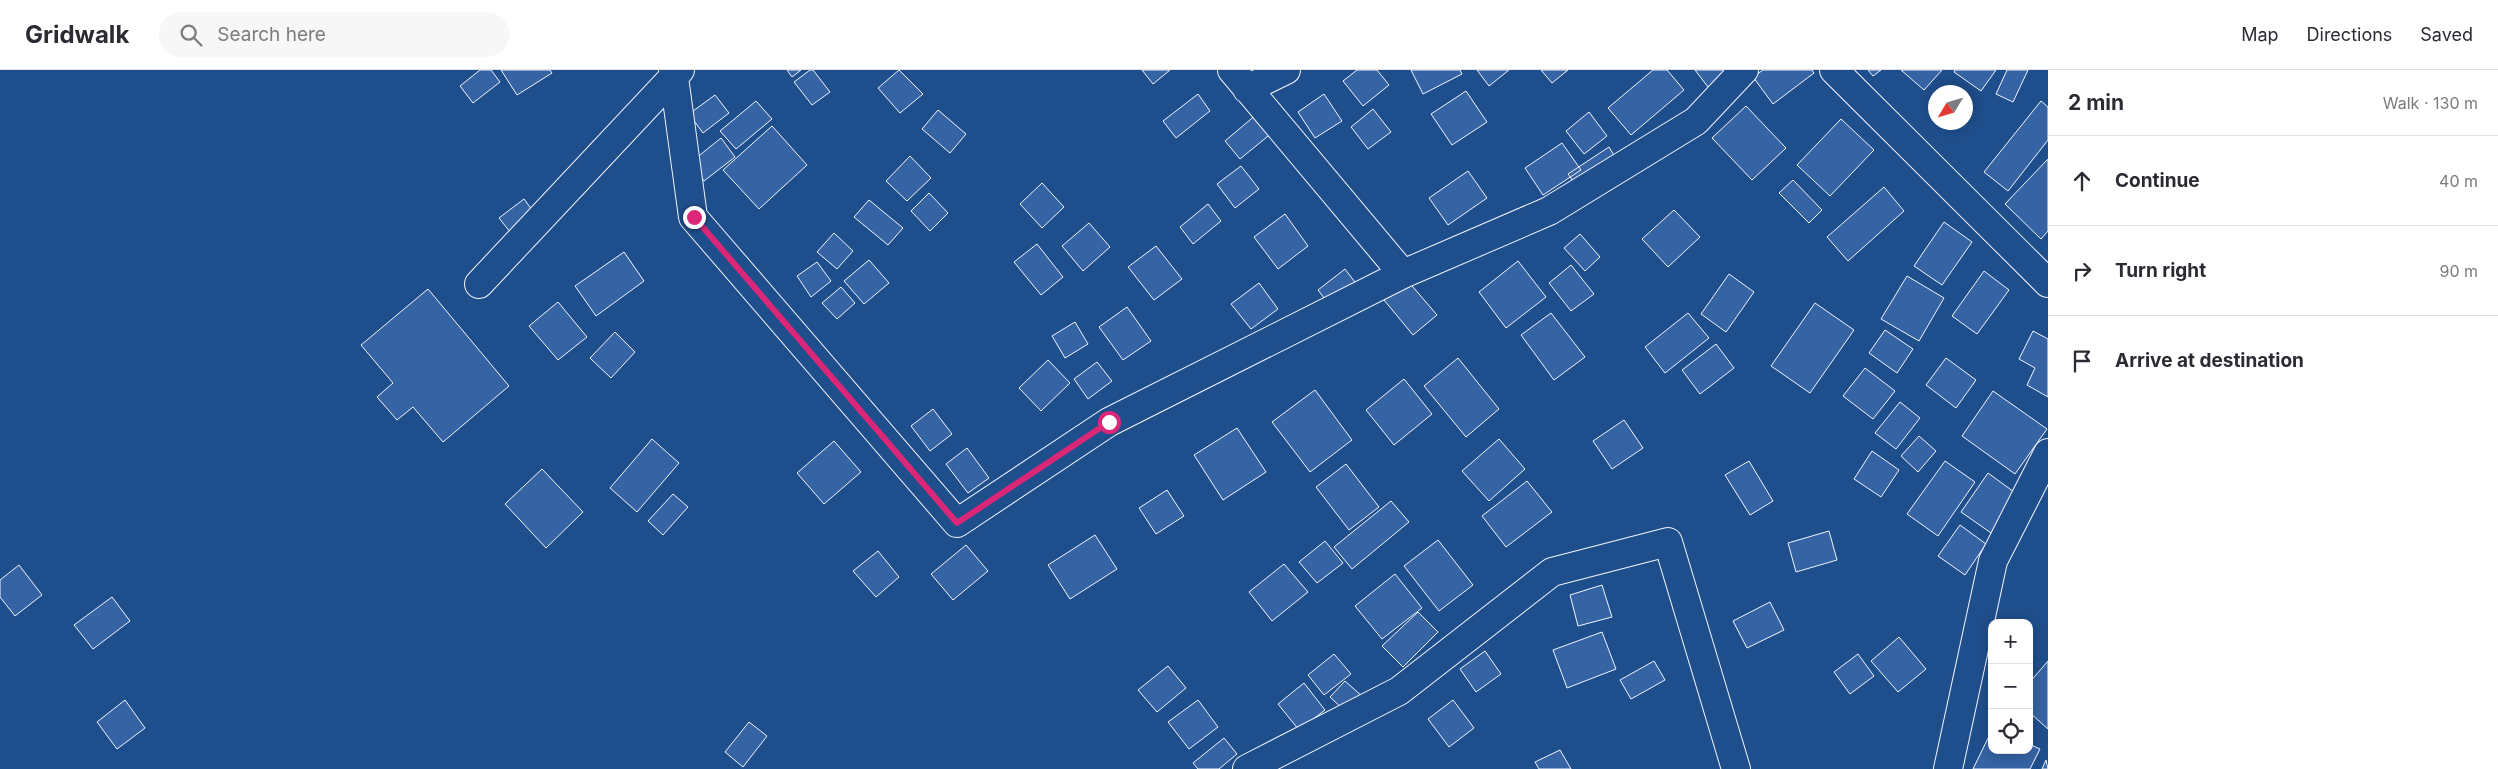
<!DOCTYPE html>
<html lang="en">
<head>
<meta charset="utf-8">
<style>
  body { margin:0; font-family:Inter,sans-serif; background:#f7f7f7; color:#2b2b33 }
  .controls { position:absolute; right:15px; bottom:15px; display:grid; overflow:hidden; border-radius:10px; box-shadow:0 2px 12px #0003 }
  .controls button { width:45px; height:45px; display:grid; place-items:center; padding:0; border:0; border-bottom:1px solid #e1e1e2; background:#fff; color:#2b2b33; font:25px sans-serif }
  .compass { position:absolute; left:1928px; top:15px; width:45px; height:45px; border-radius:50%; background:#fff; box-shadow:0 2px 12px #0003; rotate:232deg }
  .stop { position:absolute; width:15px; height:15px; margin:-11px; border:4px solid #db2777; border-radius:50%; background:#fff }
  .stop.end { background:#db2777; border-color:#fff; box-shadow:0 1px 5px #0008 }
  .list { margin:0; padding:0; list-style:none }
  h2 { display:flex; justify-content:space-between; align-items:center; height:65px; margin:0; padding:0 20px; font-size:21px }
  h2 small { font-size:16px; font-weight:400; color:#7c7c81 }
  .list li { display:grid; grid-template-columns:32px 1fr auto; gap:15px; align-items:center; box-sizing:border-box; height:90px; padding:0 20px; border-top:1px solid #e1e1e2 }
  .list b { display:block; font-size:19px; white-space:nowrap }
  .list em { font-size:16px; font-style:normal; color:#7c7c81 }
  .icon { flex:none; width:28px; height:28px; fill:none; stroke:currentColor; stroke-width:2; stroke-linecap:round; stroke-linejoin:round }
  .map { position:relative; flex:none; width:2048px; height:699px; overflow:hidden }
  header { display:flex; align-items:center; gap:30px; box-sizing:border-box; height:70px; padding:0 25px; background:#fff; border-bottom:1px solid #e1e1e2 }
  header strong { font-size:24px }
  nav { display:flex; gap:28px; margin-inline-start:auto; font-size:18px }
  .search { width:350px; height:45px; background:#f7f7f7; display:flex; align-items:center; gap:12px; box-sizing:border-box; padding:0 18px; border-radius:28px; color:#7c7c81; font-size:19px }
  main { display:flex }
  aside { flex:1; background:#fff }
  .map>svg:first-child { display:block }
</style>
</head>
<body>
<header>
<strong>Gridwalk</strong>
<div class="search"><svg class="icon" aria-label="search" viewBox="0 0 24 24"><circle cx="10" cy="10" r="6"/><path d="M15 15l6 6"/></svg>Search here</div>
<nav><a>Map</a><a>Directions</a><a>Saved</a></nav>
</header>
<main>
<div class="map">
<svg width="2048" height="699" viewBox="0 0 2048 699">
  <rect width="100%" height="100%" fill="#1f4e8c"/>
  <path fill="#3563a3" stroke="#f2f6ff" d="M480,0H491L500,12L473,33L460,16Z
    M501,0H550L552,3L517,25Z
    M787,0H801L792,7Z
    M810,0H813L830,22L812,35L794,12Z
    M899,0L923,24L900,43L878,18Z
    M1142,0H1170L1153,14Z
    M1357,0H1377L1389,15L1363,36L1343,11Z
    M1411,0H1460L1462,4L1423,24Z
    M1477,0H1509L1489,16Z
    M1541,0H1568L1552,13Z
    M1653,0H1667L1684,20L1631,65L1608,38Z
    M1695,0H1729L1708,17Z
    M1763,0H1812L1814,3L1773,34L1753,7Z
    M1868,0H1881L1873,6Z
    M1901,0H1942L1924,20Z
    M1955,0H1996L1981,21L1954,2Z
    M2007,0H2028L2013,32L1996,24Z
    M1466,21L1487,52L1452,75L1431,44Z
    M1198,24L1210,41L1176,68L1163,51Z
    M1324,24L1342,51L1315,68L1298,42Z
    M715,25L729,43L703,63L689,44Z
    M756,31L772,49L736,79L720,61Z
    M2041,31L2048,37V70L2008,121L1984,102Z
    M1746,36L1786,78L1752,110L1712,68Z
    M1373,39L1391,62L1368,79L1351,57Z
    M938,40L966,64L950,83L922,59Z
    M1589,42L1607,66L1584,84L1566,61Z
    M1257,44L1273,62L1240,89L1225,71Z
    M1841,49L1874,80L1830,126L1797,95Z
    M772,56L807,95L759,139L723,100Z
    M721,68L735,87L704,111L690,93Z
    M1562,73L1581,100L1543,125L1525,98Z
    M1609,77L1618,92L1578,118L1568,104Z
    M910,86L931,108L907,131L886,111Z
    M2048,89V161L2041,169L2005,134Z
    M1241,96L1259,119L1235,138L1217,114Z
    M1468,101L1487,128L1448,155L1429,128Z
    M1793,110L1822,140L1809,153L1779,123Z
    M1042,113L1064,137L1042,158L1020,134Z
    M1884,117L1904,141L1848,191L1827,167Z
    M929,123L948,143L930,161L911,141Z
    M524,129L538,148L514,167L499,148Z
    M869,130L903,158L888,175L854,147Z
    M1208,134L1221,151L1193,174L1180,157Z
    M1674,140L1700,167L1668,197L1642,169Z
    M1285,144L1308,176L1278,199L1254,167Z
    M1944,152L1972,172L1942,215L1914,196Z
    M1089,153L1110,177L1083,201L1062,176Z
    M834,163L853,181L837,199L817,182Z
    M1580,164L1600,187L1585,201L1564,178Z
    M1037,174L1063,207L1041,225L1014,192Z
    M1156,176L1182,209L1154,230L1128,197Z
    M624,182L644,211L596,246L575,216Z
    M869,190L889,213L864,234L844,211Z
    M1518,191L1546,227L1506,258L1479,222Z
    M817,192L831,211L811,227L797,206Z
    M1571,195L1594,224L1571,241L1549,213Z
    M1345,199L1361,220L1334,241L1318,220Z
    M1984,201L2009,220L1977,264L1952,246Z
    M1729,204L1754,222L1726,262L1701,244Z
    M1907,206L1944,228L1919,271L1881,249Z
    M1407,210L1437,245L1413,265L1384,230Z
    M1259,213L1278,239L1251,259L1231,234Z
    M841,217L855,233L837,249L822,233Z
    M428,219L509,316L443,372L413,337L397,350L377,327L393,313L361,275Z
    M558,232L587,267L558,290L529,256Z
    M1815,233L1854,260L1810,323L1771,296Z
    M1127,237L1151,271L1123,290L1099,257Z
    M1551,243L1585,287L1554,310L1521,265Z
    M1688,243L1709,268L1665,303L1645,277Z
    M1075,252L1088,274L1065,288L1052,266Z
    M1885,260L1913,279L1897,303L1869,283Z
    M2033,261L2048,269V327L2027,315L2035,298L2019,289Z
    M615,262L635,282L611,308L590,288Z
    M1716,274L1734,298L1700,324L1682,300Z
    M1458,288L1499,339L1466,367L1424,316Z
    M1946,288L1976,310L1956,338L1926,315Z
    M1048,290L1070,313L1041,341L1019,318Z
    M1097,292L1112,311L1088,329L1074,309Z
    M1865,298L1895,321L1873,349L1843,326Z
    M1404,309L1432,344L1394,375L1366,340Z
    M1315,320L1352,370L1310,402L1272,352Z
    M1993,321L2047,359L2015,404L1962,366Z
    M1900,332L1920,348L1896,379L1875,363Z
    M933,339L952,364L930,381L911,356Z
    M1624,350L1643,378L1612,399L1593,371Z
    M1237,358L1266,402L1223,430L1194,385Z
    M1919,366L1936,381L1918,402L1901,386Z
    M652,369L679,393L637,442L610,418Z
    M1499,369L1525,399L1489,431L1462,401Z
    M834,371L861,402L824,434L797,403Z
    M967,378L989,408L968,423L946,394Z
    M1872,381L1899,400L1881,427L1854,409Z
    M1749,391L1773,431L1750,445L1725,405Z
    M1945,391L1975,412L1938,466L1907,444Z
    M1346,394L1379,437L1349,460L1316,417Z
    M542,399L583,442L546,478L505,434Z
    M1988,403L2021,427L1994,465L1961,442Z
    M1527,411L1552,442L1506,477L1482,446Z
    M1167,420L1184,446L1156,464L1139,438Z
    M673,424L688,437L663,465L648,451Z
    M1391,431L1409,452L1352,499L1334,477Z
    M1960,455L1986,474L1965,505L1938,486Z
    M1829,461L1837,490L1796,502L1788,473Z
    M1095,465L1117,499L1070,529L1048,495Z
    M1438,470L1473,515L1439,541L1404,496Z
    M1325,471L1343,493L1317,513L1299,492Z
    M966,475L988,501L953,530L931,504Z
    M878,481L899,507L876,527L853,501Z
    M1284,494L1308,522L1272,551L1249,522Z
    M19,495L42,525L15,546L0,527V510Z
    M1395,504L1422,538L1382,569L1355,536Z
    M1602,515L1612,547L1578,556L1570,525Z
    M112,527L130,551L93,579L74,555Z
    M1770,532L1784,560L1747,578L1733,551Z
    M1418,542L1438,562L1403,597L1382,576Z
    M1602,562L1616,599L1567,618L1553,580Z
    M1899,567L1926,599L1898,622L1871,591Z
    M1485,581L1501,604L1476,622L1460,599Z
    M1334,584L1351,604L1324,625L1308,605Z
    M1858,584L1874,606L1850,624L1834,602Z
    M1654,591L1665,610L1631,629L1620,610Z
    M2048,591V659L2029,642V613Z
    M1168,596L1186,618L1157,642L1138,620Z
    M1345,611L1363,627L1348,644L1330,627Z
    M1304,613L1325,640L1299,660L1278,634Z
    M125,630L145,658L117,679L97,652Z
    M1198,630L1218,657L1189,679L1168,652Z
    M1453,630L1474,658L1449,677L1428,649Z
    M749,652L767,666L743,697L725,682Z
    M1992,660V680H2029V674L2040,679L2030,699H1973Z
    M1224,668L1237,684L1219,699H1198L1193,693Z
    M1560,680L1571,699H1539L1535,692Z
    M2046,690L2048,699H2042Z"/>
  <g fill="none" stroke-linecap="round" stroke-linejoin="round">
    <defs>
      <path id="minor" d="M673,0L693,147L957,453L1109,352L1403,204L1549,141L1696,51L1744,0
        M1232,0L1403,204
        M1834,0L2048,213
        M1247,19L1286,0
        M479,214L680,0
        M1247,699L1399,621L1552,502L1668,472L1736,699
        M1948,699L1993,491L2048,383"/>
    </defs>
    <use href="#minor" stroke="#f2f6ff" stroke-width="30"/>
    <use href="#minor" stroke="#1f4e8c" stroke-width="28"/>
  </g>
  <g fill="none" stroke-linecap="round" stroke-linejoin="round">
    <path stroke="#db2777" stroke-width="6" d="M694,147L957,453L1109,352"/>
  </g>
</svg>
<div class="controls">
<button>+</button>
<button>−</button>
<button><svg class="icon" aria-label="locate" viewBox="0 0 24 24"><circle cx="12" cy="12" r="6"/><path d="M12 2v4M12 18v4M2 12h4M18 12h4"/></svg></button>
</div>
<svg class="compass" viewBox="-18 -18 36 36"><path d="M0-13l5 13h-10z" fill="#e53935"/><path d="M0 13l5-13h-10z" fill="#7c7c81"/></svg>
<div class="stop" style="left:1109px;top:352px"></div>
<div class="stop end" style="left:694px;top:147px"></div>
</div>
<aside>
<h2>2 min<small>Walk · 130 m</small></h2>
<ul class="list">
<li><svg class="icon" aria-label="ahead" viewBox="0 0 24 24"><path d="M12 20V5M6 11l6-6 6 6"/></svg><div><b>Continue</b></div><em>40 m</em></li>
<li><svg class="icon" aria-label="right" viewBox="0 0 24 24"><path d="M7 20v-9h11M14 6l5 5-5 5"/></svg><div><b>Turn right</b></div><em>90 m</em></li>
<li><svg class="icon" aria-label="arrive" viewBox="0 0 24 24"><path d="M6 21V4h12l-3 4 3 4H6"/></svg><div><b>Arrive at destination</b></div></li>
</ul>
</aside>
</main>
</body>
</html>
